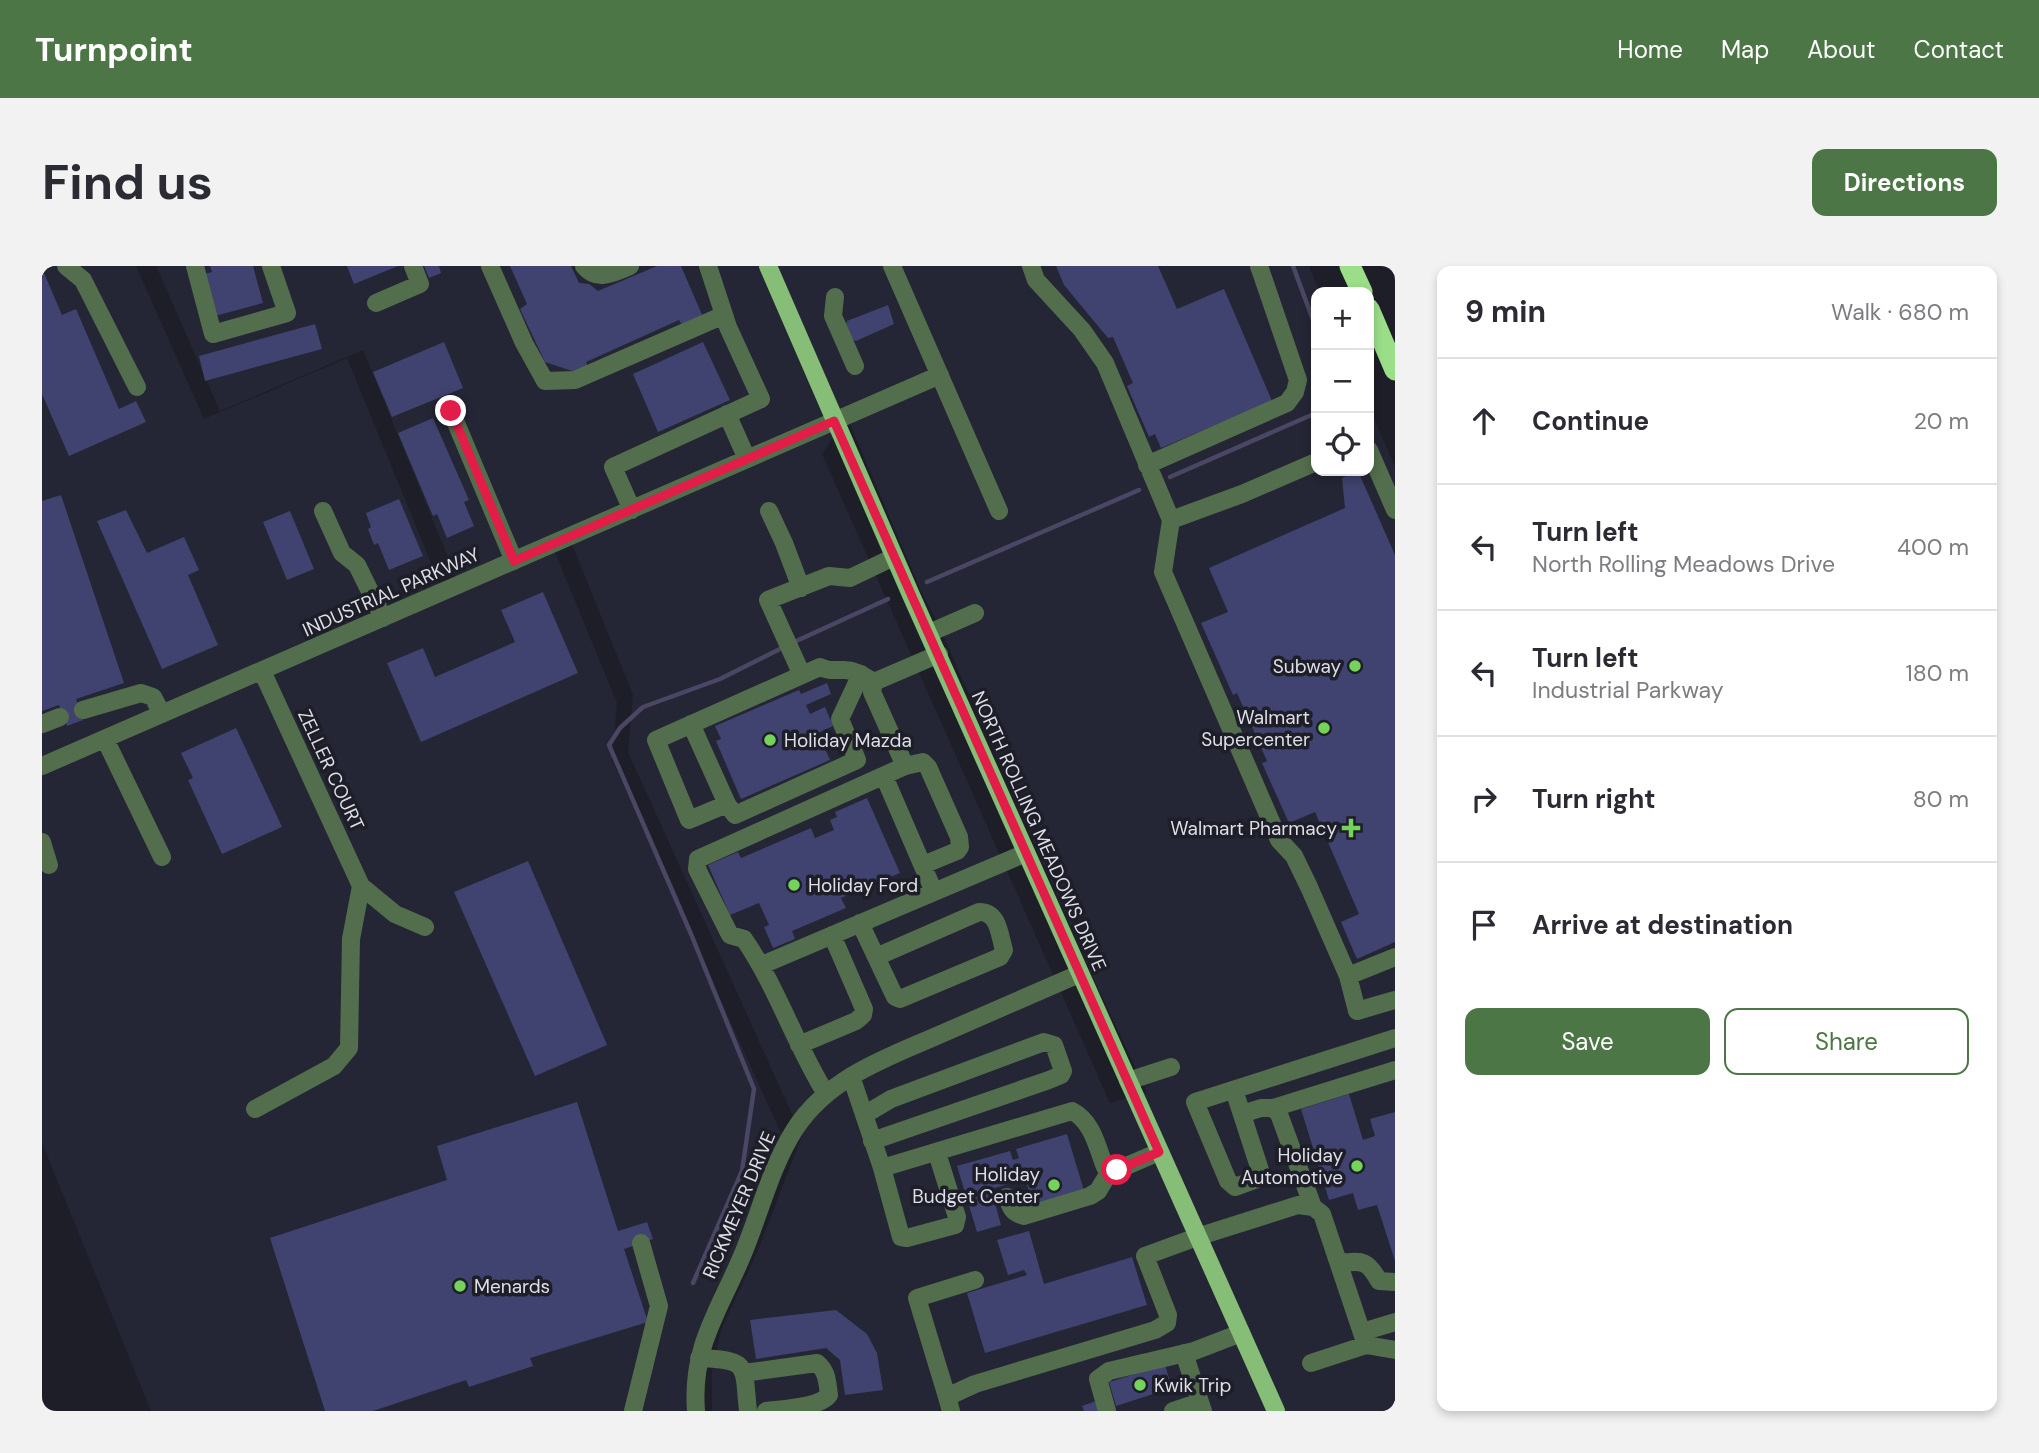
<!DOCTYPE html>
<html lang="en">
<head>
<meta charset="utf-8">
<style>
  body { margin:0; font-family:"DM Sans",sans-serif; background:#f2f2f3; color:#2b2b33 }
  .controls { position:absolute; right:21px; top:21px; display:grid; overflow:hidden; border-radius:14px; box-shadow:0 4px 10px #0003 }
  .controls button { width:63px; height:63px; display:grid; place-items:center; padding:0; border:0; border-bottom:2px solid #e1e1e2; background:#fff; color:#2b2b33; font:35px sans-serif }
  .stop { position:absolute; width:21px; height:21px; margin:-16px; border:5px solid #e11d48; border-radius:50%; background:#fff }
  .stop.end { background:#e11d48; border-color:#fff; box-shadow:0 2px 7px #0008 }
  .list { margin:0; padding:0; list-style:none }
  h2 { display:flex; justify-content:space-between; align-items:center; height:91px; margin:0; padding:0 28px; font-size:30px }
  h2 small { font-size:23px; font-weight:400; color:#7c7c81 }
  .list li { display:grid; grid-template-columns:46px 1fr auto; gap:21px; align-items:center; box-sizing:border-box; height:126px; padding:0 28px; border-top:2px solid #e1e1e2 }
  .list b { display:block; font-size:26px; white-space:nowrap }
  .list p { margin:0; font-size:23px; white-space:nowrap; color:#7c7c81 }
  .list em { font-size:23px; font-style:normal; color:#7c7c81 }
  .actions { display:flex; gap:14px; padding:21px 28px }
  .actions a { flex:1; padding:16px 0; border:2px solid #4c7645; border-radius:14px; text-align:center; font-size:24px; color:#4c7645 }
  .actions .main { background:#4c7645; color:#fff }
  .icon { flex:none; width:38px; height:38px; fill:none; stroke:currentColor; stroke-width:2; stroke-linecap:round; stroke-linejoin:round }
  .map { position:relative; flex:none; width:1353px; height:1145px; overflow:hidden; border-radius:14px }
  header { display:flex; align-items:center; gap:42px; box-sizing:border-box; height:98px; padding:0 35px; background:#4c7645; color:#fff }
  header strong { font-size:33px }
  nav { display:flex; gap:38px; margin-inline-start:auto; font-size:24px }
  .intro { display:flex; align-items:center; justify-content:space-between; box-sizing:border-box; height:168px; padding:0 42px }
  h1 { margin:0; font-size:49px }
  .button { padding:18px 32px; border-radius:14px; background:#4c7645; color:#fff; font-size:24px; font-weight:700 }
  main { display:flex; gap:42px; padding:0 42px }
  aside { flex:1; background:#fff; border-radius:14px; box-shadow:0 4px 10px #0003 }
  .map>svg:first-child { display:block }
</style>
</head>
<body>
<header>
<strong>Turnpoint</strong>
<nav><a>Home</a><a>Map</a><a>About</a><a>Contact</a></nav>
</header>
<div class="intro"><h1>Find us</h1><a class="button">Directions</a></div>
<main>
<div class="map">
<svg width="1353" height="1145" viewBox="0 0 1353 1145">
  <rect width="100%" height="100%" fill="#1d1e28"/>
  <path fill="#242635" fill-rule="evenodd" d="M0,0H94L162,153L305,92L401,326L510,279L575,437L570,494L744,878L670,1052L654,1145H109L0,877Z
    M114,0H1267L1278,26H1274V205H1327V141L1353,201V1145H670V1105L679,1064L716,984L760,870L586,486L591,429L527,271L417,318L321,84L178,145ZM805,151L879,325L897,360L1053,716L1105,826L1068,837L780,188Z"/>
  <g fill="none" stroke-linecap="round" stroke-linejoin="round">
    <path stroke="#4a4664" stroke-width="4.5" d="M1251,0L1274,62
      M1128,211L1274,147
      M885,316L1097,224
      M750,377L846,333
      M651,1017L700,905L712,823L649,668L567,479L578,462L601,441L678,413L742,381"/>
  </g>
  <path fill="#40426f" d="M168,0H211L221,37L173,50L162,8L170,6Z
    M305,0H356L312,18Z
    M382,0H397L399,7L387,12Z
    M468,0H529L537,17L547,18L556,25L615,0H639L661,51L640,59L637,54L544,96L547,103L536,107L503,96L478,43L485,38Z
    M1014,0H1116L1135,43L1182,23L1230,135L1119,182L1113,168L1107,171L1085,120L1091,117L1071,71L1066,72L1022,19Z
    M2,7L20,49L34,43L77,143L94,135L104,156L27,190L0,128V8Z
    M846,39L852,58L814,75L810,74L804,58L805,55Z
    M273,58L280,83L163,115L157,90Z
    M402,76L421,122L350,151L331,106Z
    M661,76L688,134L616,166L591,108Z
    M391,152L427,234L422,236L432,260L405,272L395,248L391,250L356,167Z
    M1316,205L1353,289V676L1315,693L1299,656L1317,648L1273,546L1247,557L1220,497L1225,495L1195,427L1191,429L1159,357L1186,346L1167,302L1303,242L1300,212Z
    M19,229L82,417L34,433L41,454L25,460L17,439L0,445V235Z
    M357,233L381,290L347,304L336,277L332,279L326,263L329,261L324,247Z
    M84,244L105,287L142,271L157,304L146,309L176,379L120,403L55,255Z
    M248,245L272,303L245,314L221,256Z
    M501,326L536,407L379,476L345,397L381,382L393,411L473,376L459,344Z
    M785,417L789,428L764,439L768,448L783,441L791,460L776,467L788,494L699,533L674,475L679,473L673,460L757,424L759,428Z
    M194,462L240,561L180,588L146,514L151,512L139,487Z
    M825,532L858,607L799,632L804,642L750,665L753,673L731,682L722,661L727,659L717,637L688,649L666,599L696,586L699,592L769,562L773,572L792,564L788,554L795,551L793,546Z
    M486,595L565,779L493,810L412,626Z
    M1307,828L1321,874L1333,870L1328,853L1353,846V995L1335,939L1316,944L1311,927L1287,934L1259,843Z
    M535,836L576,965L605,956L611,973L582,983L606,1056L488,1092L491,1100L427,1121L424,1114L331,1145H283L228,972L405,914L395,880Z
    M1025,868L1043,928L992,943L981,905L975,907L977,915L949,923L959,959L935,966L915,900L968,885L971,894L977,892L974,883Z
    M987,965L1002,1018L1090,991L1105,1039L943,1087L925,1027L985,1009L982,1004L966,1009L955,974Z
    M794,1044L825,1068L835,1087L841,1124L803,1129L798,1094L784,1082L714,1093L708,1054Z
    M1123,1099L1130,1122L1074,1140L1067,1116Z
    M1057,1134L1060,1145H1042L1040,1140Z"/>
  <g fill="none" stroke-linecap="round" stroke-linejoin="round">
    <path stroke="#536e4c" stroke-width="18" d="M24,0L41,14L95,121
      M153,0L171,68L245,47L229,0
      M448,0L482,77L503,115L533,114L682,49
      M542,0C555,16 572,7 588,0
      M850,0L957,245
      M989,0L994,14L1040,64L1063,97L1129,254L1121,306L1237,574L1252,590L1267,621L1306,710L1315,745L1353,734
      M793,31L791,50L813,100
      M334,37L378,18L371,0
      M409,145L472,295
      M685,148L705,193
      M1327,184L1353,244
      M1105,199L1245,137L1253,126L1256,114L1217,0
      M590,244L571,201L719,133L686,61L666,0
      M281,245L300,287L315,299L341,352
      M727,245L742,277L759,322
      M1129,254L1200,228L1274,196
      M887,367L933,347
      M220,405L319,620L353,648L383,661
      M832,416C822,410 812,403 800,404C790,404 787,405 778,401L760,409L726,334L787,310L808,312L852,291
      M41,444L99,427L111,431L120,448
      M0,458L18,451
      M649,458L685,538L647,554L614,474L760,409
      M63,473L120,591
      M0,500L898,109
      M863,500L830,426L832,416L897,388
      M842,510L892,626
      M685,538L693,549L815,494L798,453L819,408
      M0,576L7,599
      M818,657L853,731L858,733L958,691L962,684C957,668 957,646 937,646L834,691
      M720,699L984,587
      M1306,710L1353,691
      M757,779L814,755L821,749L822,743L790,669
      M809,810L840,902L1030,845C1051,856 1055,881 1063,901L1068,905L1075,904L1117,886
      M1086,815L1129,801
      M1192,824L1218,904L1215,913L1193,921L1186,915L1153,836L1353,772
      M784,828C753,778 735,721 702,673L688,669L655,603L656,593L863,500L881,496L886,501L917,571L918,581L915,585L881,599
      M1231,842L1353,804
      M213,843L292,800L307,782L309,673L319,620
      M1200,848L1219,842H1231L1237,848L1271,941
      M822,849L849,833L1002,776L1012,779L1021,805L1019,809L1007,814L830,875
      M840,902L859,971L865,972L913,959L915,951L895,887
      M965,931C969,942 970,947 982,950L1048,930L1056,925L1068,905
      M1297,997C1320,995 1325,993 1337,1015L1353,1016
      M1320,1066L1353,1056
      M1324,1079L1353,1084
      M1142,1087L1161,1145
      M657,1092C708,1094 701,1098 706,1145
      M702,1107L775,1097C786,1106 785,1117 787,1129C777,1142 740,1143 724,1145
      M905,1131L875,1032L933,1014
      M591,1145L617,1040L599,977
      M654,1145C649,1081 677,1045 700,990C718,948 728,902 753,863C788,809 850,790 906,765C950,746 994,727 1037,708
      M909,1145L905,1131L933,1118L1113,1064L1125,1057L1126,1049L1103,990L1155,971L1256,939L1271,941L1280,948L1324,1079L1269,1097
      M1065,1145L1056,1113L1067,1105L1152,1085L1199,1067
      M1131,1145L1158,1136"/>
    <path stroke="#86be77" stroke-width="18" d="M726,0L869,329L1234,1145"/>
    <path stroke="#9ade88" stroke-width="21" d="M1308,0L1320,26
      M1327,43L1353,104"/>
  </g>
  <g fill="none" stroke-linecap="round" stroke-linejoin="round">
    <path stroke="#e11d48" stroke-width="9" d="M409,145L472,295L792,155L1117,886L1075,904"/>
  </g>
  <g fill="#75d25b" stroke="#1d1e28" stroke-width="2.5">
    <circle cx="1313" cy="400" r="7"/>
    <circle cx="1282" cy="462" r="7"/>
    <circle cx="728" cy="474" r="7"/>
    <path d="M1305.5 551.5h7v7h7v7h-7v7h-7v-7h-7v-7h7z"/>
    <circle cx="752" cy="619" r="7"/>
    <circle cx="1315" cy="900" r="7"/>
    <circle cx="1012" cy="919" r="7"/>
    <circle cx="418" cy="1020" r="7"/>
    <circle cx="1098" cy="1119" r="7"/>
  </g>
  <g text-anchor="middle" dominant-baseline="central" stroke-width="7" stroke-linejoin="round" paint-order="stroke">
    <g font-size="19" fill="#dedfe6" stroke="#1d1e28">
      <text transform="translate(349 326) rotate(-24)">INDUSTRIAL PARKWAY</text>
      <text transform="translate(289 504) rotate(65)">ZELLER COURT</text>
      <text transform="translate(997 565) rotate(66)">NORTH ROLLING MEADOWS DRIVE</text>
      <text transform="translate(697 939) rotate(-67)">RICKMEYER DRIVE</text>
    </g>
    <g font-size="19" fill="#dedfe6" stroke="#1d1e28" text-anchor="end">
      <text x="1299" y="400">Subway</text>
      <text x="1268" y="451">Walmart<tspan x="1268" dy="22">Supercenter</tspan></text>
      <text x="742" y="474" text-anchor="start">Holiday Mazda</text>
      <text x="1295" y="562">Walmart Pharmacy</text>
      <text x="766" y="619" text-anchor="start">Holiday Ford</text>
      <text x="1301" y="889">Holiday<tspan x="1301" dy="22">Automotive</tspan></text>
      <text x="998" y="908">Holiday<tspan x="998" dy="22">Budget Center</tspan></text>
      <text x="432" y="1020" text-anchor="start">Menards</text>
      <text x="1112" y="1119" text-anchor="start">Kwik Trip</text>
    </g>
  </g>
</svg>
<div class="controls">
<button>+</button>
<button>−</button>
<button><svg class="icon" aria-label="locate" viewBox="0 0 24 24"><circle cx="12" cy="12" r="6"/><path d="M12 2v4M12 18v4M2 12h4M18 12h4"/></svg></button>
</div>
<div class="stop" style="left:1075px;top:904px"></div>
<div class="stop end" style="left:409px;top:145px"></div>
</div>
<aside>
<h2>9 min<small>Walk · 680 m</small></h2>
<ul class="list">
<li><svg class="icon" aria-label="ahead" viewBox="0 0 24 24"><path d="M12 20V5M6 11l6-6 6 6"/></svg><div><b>Continue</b></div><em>20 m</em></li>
<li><svg class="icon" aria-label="left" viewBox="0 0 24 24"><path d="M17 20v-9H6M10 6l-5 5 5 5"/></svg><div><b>Turn left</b><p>North Rolling Meadows Drive</p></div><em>400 m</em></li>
<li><svg class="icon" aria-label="left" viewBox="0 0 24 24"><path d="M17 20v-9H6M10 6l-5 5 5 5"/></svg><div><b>Turn left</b><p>Industrial Parkway</p></div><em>180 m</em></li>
<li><svg class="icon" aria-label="right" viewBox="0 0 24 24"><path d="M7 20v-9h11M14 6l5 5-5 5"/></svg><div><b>Turn right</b></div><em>80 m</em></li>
<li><svg class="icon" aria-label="arrive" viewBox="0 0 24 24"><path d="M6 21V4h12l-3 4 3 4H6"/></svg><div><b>Arrive at destination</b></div></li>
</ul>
<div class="actions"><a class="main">Save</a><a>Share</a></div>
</aside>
</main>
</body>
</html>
